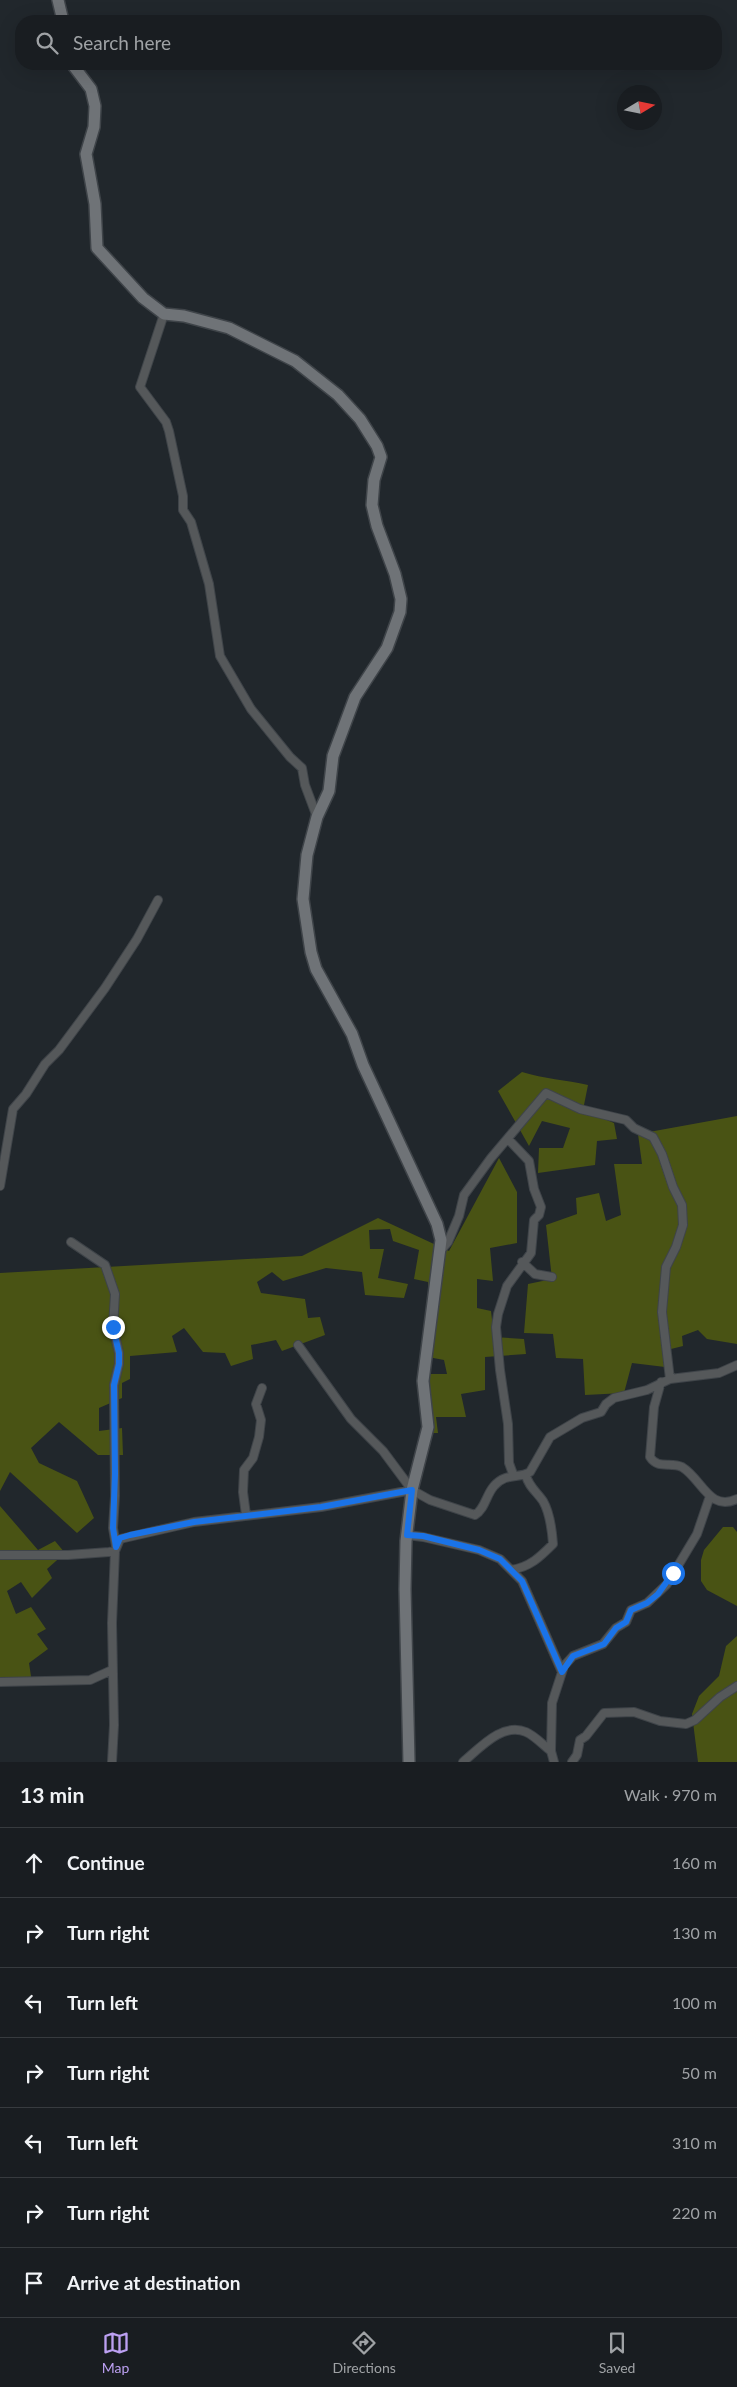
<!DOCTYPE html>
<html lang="en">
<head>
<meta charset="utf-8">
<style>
  body { margin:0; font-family:Lato,sans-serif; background:#262a2e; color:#f1f3f6 }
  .compass { position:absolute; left:617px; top:85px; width:45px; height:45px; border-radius:50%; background:#191d21; box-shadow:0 5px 20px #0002; rotate:80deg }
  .stop { position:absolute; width:15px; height:15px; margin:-11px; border:4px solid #1a73e8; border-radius:50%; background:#fff }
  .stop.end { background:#1a73e8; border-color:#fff; box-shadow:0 1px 5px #0008 }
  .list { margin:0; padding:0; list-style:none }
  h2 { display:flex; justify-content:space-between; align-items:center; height:65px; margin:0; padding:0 20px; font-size:21px }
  h2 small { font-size:16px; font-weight:400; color:#9fa2a5 }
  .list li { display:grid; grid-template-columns:32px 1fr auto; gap:15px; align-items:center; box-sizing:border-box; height:70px; padding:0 20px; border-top:1px solid #373b3f }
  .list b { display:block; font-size:19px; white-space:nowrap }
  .list em { font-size:16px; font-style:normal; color:#9fa2a5 }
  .icon { flex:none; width:28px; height:28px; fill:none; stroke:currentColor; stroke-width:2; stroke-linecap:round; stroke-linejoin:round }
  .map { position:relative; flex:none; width:737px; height:1762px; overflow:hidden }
  .search { position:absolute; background:#191d21; box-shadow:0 5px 20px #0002; left:15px; right:15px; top:15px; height:55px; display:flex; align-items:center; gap:12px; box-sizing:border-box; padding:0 18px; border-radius:20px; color:#9fa2a5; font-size:19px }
  .sheet { height:555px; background:#191d21 }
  nav { display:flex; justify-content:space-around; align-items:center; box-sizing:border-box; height:70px; border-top:1px solid #373b3f; background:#191d21; font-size:14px; color:#9fa2a5 }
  nav a { display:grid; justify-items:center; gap:2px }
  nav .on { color:#bca0f2 }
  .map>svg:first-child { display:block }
</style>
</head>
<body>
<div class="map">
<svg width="737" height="1762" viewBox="0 0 737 1762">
  <rect width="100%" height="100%" fill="#21272c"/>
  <path fill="#495314" d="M522,1072C544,1079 566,1080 588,1085L583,1110L614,1123L617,1139L597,1141L595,1165L538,1173L539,1148H563L570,1128L542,1121L529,1146L498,1091Z
    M737,1116V1344L707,1339L698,1330L682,1336L683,1346L663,1351L665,1367L632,1363L624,1393L585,1395L583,1359L556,1358L553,1334L524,1333L528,1284L552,1279L546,1225L577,1214L576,1198L599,1193L606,1221L621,1215L614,1164H642L638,1134Z
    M499,1158L517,1192V1243L490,1248L493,1281L477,1279V1308L491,1311L494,1337L524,1339L526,1354L485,1357V1390L461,1394L466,1417H436L438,1433H426L418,1374H447L444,1360L428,1357V1282L414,1279L419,1250L393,1241L390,1229L369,1230L370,1249H384L378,1278L408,1284L404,1298L365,1295L362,1272L326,1268L283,1281L272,1272L257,1282L261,1293L305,1299L308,1318L320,1317L325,1335L282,1351L276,1340L251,1345L253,1359L231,1366L225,1353L203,1352L184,1328L172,1336L177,1352L130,1356V1379L122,1383V1398L99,1408V1431L122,1428L123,1455H98L59,1422L31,1448L39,1463L77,1481L94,1518L77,1533L10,1472L0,1491V1273L302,1256L378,1218L449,1251Z
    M0,1506L38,1550L55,1541L65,1553L47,1569L52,1578L32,1598L21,1582L7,1591L16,1614L31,1607L46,1629L37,1634L48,1649L29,1663L32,1683L0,1684Z
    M723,1527H733L737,1532V1606L707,1590L701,1581V1560L704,1550Z
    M737,1636V1762H698L692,1714L699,1696L719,1676L726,1646Z"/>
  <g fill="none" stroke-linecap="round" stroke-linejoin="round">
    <defs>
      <path id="street" d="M164,314L140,387L166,422L169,431L183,496V510L191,522L209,584L220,656L251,709L290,757L302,768L305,785L317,817
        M508,1139L529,1161L534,1189L541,1207L539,1215L534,1220L531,1253L507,1286L498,1314L496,1327L500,1370L508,1424L509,1463L513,1474
        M0,1186L13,1109L26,1094L45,1064L59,1050L105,988L137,939L158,900
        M71,1242L105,1265L115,1294L113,1327L119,1353V1364L114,1385L115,1496L113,1528L116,1546
        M441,1250L448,1242L459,1216L464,1195L491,1158L546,1093L580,1109L626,1120L634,1128L653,1137L662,1154L673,1187L682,1205L683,1225L676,1247L666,1267L662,1312L670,1379
        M522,1262L535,1274L552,1277
        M298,1345L351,1419L383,1451L412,1490L430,1500L475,1515C485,1509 486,1495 494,1486C506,1472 519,1479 530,1472L550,1437L582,1418L601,1412L606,1404L614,1398L647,1390L670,1379L719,1373L737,1365
        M661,1382L654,1407L650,1457C658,1470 671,1461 682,1467C702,1479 709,1512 737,1499
        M246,1515L243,1492L244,1470L253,1458L259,1437L261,1420L256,1404L262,1388
        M407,1535L423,1537L479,1550L500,1559L522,1581L562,1672
        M0,1555H68L109,1552L115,1551L120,1539L194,1522L321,1507L412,1490
        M511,1570C530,1567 540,1557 553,1544C552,1530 550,1513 543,1501C537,1492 528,1486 526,1475
        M0,1682L90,1680L112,1670
        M112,1762L114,1725L112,1623L115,1551
        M463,1762C480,1748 502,1722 526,1732C535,1736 543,1745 551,1751
        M554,1762L551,1751L552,1703L564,1666L573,1656L603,1644L616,1628L626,1622L631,1610L647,1603L667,1584L697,1534L710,1496
        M572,1762L577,1755L580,1740L586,1736L604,1713L634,1712L660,1721L686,1724L695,1720L720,1697L737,1686"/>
      <path id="secondary" d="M58,0L63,21
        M72,64L91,89L95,106L94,127L86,154L95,204L97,248L143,298L164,314L184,316L229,328L295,361L338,395L360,419L377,446L381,457L374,480L372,505L377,526L395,574L401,599L400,612L387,648L355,697L333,756L329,791L317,817L307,855L303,899L311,952L316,969L352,1034L363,1065L437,1224L441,1240L423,1381L428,1427L412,1490L406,1541L405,1589L409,1762"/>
    </defs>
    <use href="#street" stroke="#3f4449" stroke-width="10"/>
    <use href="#secondary" stroke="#3f4449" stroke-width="14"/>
    <use href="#street" stroke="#55585a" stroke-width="8"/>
    <use href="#secondary" stroke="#6f7377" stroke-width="11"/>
  </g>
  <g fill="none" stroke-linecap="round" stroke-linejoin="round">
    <path stroke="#1a73e8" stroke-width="6" d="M113,1327L119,1353V1364L114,1385L115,1474L113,1528L116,1547L120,1538L130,1535L194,1522L321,1507L412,1490L407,1535L423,1536L479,1550L500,1559L522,1581L562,1672L573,1656L604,1644L616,1628L626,1622L631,1610L647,1603L658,1594L673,1573"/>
  </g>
</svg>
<svg class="compass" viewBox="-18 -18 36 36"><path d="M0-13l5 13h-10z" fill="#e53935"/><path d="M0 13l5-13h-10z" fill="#9fa2a5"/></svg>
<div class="stop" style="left:673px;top:1573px"></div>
<div class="stop end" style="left:113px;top:1327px"></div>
<div class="search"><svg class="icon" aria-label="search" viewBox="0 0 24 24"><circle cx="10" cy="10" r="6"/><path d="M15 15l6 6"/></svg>Search here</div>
</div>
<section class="sheet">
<h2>13 min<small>Walk · 970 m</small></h2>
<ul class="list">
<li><svg class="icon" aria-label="ahead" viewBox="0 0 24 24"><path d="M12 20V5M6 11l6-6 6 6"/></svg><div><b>Continue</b></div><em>160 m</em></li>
<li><svg class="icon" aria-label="right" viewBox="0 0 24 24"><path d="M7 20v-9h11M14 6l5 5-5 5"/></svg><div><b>Turn right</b></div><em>130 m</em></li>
<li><svg class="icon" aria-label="left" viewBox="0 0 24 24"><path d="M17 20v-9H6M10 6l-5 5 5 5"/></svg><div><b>Turn left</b></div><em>100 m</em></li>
<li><svg class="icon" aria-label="right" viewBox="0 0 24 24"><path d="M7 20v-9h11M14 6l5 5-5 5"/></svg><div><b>Turn right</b></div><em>50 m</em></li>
<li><svg class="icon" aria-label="left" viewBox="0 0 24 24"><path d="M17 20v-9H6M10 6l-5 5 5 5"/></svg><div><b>Turn left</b></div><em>310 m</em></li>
<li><svg class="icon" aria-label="right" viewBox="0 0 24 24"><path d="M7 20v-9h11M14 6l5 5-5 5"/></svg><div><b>Turn right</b></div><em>220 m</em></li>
<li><svg class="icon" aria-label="arrive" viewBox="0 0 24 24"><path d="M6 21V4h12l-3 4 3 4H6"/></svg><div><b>Arrive at destination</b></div></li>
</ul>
</section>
<nav>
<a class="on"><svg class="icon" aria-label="map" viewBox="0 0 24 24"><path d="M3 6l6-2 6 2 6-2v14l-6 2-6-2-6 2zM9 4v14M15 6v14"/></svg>Map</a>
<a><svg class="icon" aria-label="directions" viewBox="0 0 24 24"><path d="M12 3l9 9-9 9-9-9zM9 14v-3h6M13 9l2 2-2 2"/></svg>Directions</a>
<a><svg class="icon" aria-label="saved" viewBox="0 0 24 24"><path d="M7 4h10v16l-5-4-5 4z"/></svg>Saved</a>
</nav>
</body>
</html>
